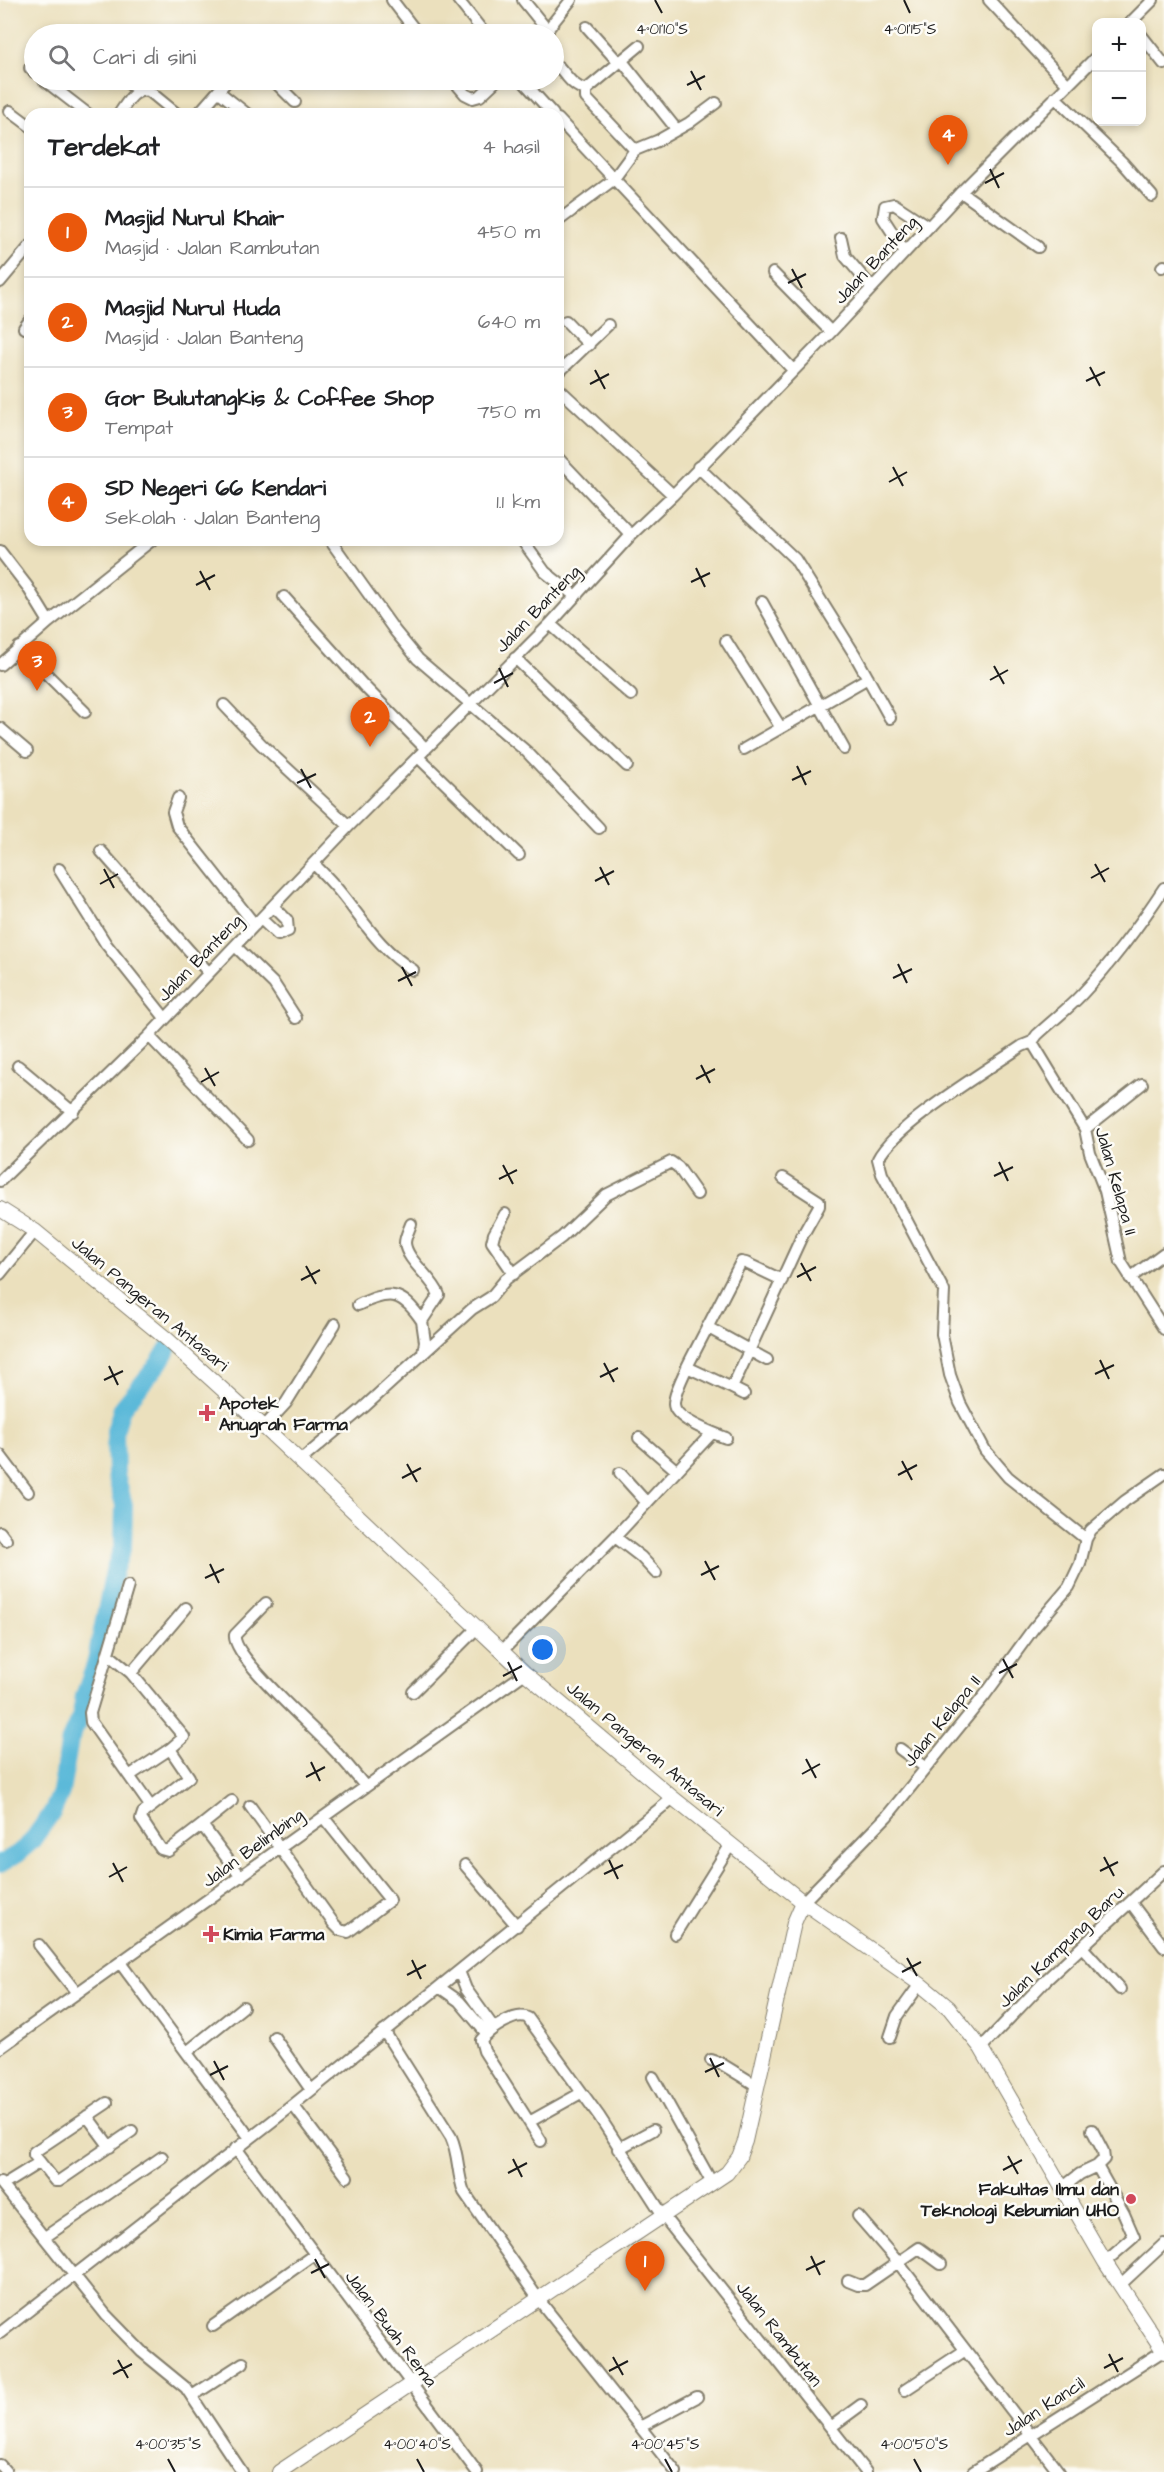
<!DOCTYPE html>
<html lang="id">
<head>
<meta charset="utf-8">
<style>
  body { margin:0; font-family:"Architects Daughter",sans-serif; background:#f6f6f6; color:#202124 }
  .controls { position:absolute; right:18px; top:18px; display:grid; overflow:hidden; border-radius:12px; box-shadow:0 3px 9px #0003 }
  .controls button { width:54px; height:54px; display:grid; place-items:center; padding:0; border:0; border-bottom:2px solid #e0e0e0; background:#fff; color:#202124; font:30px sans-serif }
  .you { position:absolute; left:543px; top:1650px; width:21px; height:21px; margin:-15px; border:4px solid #fff; border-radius:50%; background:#1a73e8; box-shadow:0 0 0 9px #1a73e833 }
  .badge { display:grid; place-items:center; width:39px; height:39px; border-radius:50%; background:#ea580c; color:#fff; font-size:20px; font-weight:700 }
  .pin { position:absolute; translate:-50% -50px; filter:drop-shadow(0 2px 3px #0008) }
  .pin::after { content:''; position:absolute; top:32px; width:21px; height:18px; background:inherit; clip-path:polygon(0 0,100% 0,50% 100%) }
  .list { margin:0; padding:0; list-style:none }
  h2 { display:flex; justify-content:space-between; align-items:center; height:78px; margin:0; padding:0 24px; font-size:26px }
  h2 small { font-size:20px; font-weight:400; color:#757577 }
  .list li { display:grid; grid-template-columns:39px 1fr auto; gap:18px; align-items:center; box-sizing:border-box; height:90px; padding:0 24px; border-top:2px solid #e0e0e0 }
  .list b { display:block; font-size:22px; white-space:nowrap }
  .list p { margin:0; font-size:20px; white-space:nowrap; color:#757577 }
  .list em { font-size:20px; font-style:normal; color:#757577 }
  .icon { flex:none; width:33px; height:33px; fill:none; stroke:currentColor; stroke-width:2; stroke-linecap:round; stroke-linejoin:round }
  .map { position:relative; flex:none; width:1164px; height:2472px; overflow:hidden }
  .search { position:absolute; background:#fff; box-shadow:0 3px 9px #0003; left:24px; top:24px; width:540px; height:66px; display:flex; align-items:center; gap:15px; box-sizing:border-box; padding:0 21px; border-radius:33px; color:#757577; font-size:22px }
  .panel { position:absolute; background:#fff; box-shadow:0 3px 9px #0003; left:24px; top:108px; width:540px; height:438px; border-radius:18px }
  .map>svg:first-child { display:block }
</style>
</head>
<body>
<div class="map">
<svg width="1164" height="2472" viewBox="0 0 1164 2472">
  <rect width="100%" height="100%" fill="#fdfcf7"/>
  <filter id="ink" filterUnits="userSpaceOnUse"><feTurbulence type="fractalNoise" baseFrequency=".0167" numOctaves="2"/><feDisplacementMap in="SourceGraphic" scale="12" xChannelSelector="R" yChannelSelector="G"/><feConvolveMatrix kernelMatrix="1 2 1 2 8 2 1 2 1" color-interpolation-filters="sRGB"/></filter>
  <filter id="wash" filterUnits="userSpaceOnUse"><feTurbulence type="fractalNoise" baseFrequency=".008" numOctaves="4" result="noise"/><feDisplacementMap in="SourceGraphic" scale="24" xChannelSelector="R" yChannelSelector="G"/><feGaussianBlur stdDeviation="1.35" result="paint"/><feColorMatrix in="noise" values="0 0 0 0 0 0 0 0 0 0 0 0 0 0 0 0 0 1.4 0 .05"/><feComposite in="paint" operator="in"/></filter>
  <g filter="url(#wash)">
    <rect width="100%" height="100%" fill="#ebe0bd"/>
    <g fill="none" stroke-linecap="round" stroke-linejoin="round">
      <path stroke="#5bb9d9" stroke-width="18" d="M0,1864L17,1854L31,1842L53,1811L61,1792L70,1740L81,1715L84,1696L95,1665L114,1571L123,1546L124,1505L116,1475L115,1431L122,1408L159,1363L170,1345"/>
    </g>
  </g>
  <g filter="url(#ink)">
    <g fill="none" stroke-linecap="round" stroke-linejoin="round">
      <defs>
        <path id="street" d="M392,0L418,34
          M458,0L485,34
          M523,0L548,31
          M989,0L1068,85
          M1131,22L1153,0
          M587,27L619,63
          M544,34L571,0
          M1142,36L1164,64
          M622,61L677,130
          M559,67C567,76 573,87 586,90
          M30,68L34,72
          M44,80L88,114
          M124,80L139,91
          M273,80L295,102
          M453,80L465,94L473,98L480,96L497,80
          M522,80L553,114
          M218,91L247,114
          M1055,97L1122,162L1152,196
          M10,111L30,126
          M119,114C127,103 134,87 149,91L177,114
          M198,114L228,80
          M558,119L793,370
          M635,150L586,98V90L639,46
          M961,192L1038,247
          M558,221L613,180L635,150L657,141L689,123L716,103
          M841,238L845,256L872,288
          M905,252L883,218L885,206L894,204L929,227
          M1162,267L1164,266
          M773,273L831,332
          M0,282L30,246
          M566,321L589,345
          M24,328L30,320
          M558,373L608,325
          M558,388L673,495
          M558,458L631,535
          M698,467L795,559L855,655L890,718
          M330,540L395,631L418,659L527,752L599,828
          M522,540L545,572L574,595
          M0,551L27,586L49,622
          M284,597L363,685L426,749
          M762,602L844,749
          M550,624L631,695
          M726,641L781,728
          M19,647L85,712
          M515,658L627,766
          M0,665L49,622L152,540
          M224,705L262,745L349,826
          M0,728L27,751
          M744,749L868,678
          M418,757L519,855
          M178,798L173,812L177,826L255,925
          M101,851L209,973
          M314,864C323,873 332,882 340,892C363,920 380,950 413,970
          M59,869L106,944L165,1018
          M261,919L278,935L288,931L287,920L273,906
          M235,946L274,984L296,1018
          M149,1036L248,1140
          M1032,1042L1085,1129L1090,1153L1105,1191L1121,1262L1164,1329
          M18,1066L73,1112
          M1085,1129L1142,1084
          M0,1181L149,1036L349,826L550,624L631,535L673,495L831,332L961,192L1096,57
          M505,1214L494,1234L492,1242L514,1274
          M411,1224C409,1230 405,1237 405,1243C406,1260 433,1278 439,1295L422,1321L425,1342L423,1353
          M0,1274L35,1231
          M1130,1278L1164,1253
          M358,1305C390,1290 402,1291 422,1321
          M707,1327L767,1360
          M687,1367C683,1377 674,1393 674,1404C674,1419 713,1433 726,1438
          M732,1388L687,1367L690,1361L741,1262L746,1263L782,1280
          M744,1394L732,1388L801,1238L819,1206V1201L783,1178
          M264,1427L286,1403L335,1324
          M639,1438L677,1471
          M0,1455L28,1492
          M300,1461L363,1408L472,1309L491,1297L506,1279L562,1237L606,1195L671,1162L678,1167L697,1194
          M620,1473L647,1503
          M0,1532L6,1540
          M615,1537L641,1557L656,1573
          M1086,1539L1008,1477L985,1450L960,1403L950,1375L942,1334L944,1291L882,1174L878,1159C896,1124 987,1070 1022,1046L1032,1042L1037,1035C1052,1021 1068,1009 1082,994C1113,961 1139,926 1164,888
          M128,1586L90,1713L91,1722L151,1807L143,1813L141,1819L161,1849L168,1851L202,1825L241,1877
          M266,1603L235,1635C231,1656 314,1728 331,1747C343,1759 354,1773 365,1786
          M502,1651L615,1537L712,1433
          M109,1655L131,1673
          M413,1692L477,1628
          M900,1749L926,1768
          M129,1776L170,1749
          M250,1806L334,1924L340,1930L348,1932L390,1900L324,1818
          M151,1807L189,1777L170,1749L184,1737L131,1673L186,1608
          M202,1825L232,1801
          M465,1865L517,1926
          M803,1902L887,1816L985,1695L1033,1629L1069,1587L1080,1564L1086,1539L1091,1530L1125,1501L1164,1474
          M1131,1903L1164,1947
          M675,1934L731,1844
          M39,1945L77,1993
          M1082,1947L1120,1989
          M121,1964L250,2138
          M459,1971L466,1989L494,2028
          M439,1987L459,2001L487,2034
          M384,2031L451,2137C459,2154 457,2174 464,2192L539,2300L676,2472
          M274,2037L311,2090
          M890,2037L897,2016L920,1984
          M0,2048L525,1673
          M981,2048L1047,1979L1164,1871
          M187,2052L243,2007
          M711,2060L720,2063L756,2085
          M653,2077L712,2183
          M581,2093L529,2122L484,2051L481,2040C489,2030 516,2011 528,2018L599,2116L664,2217L866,2472
          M293,2105L347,2177
          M87,2116L110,2147
          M529,2122L541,2141
          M1092,2130L1103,2151L1104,2159L1097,2166L1124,2214L1134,2237L1105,2262
          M236,2148L477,2472
          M618,2149L653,2130
          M40,2162L55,2181H59L132,2131
          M0,2182L106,2315L142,2352L186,2388L242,2472
          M3,2185L40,2162L34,2155V2152L107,2103
          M1062,2188L1080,2174L1097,2166
          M858,2216L897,2261L1059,2472
          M45,2237L162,2157
          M848,2281L858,2285H865L919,2248L941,2264
          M1120,2285L1164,2244
          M213,2326L315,2254
          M0,2333L293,2105L673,1798
          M905,2390L964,2351
          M192,2396L243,2363
          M642,2426L697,2397
          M831,2427L861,2405
          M0,2465L6,2472
          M973,2472L1163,2351"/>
        <path id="secondary" d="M0,1209L35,1231L168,1340L264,1427L525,1673L673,1798L803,1902L920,1984L949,2008L981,2048L1105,2262L1164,2352
          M279,2472L727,2173L739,2157L745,2141L794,1923L803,1902"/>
      </defs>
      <use href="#street" stroke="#847e6c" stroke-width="14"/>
      <use href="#secondary" stroke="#847e6c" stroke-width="16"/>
      <use href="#street" stroke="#fff" stroke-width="10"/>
      <use href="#secondary" stroke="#fff" stroke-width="14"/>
    </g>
  </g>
  <path fill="none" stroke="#1c1c1c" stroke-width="2" d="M655,0L662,13M904,0L910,13M691,71L701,90M687,85L705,76M990,169L999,188M985,183L1004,173M792,269L802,288M788,283L806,274M1090,367L1100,386M595,370L605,389M1086,381L1105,372M590,384L609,374M893,467L903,486M889,482L907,472M696,568L705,587M200,571L210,590M691,582L710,573M196,585L215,575M994,666L1004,684M499,668L508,687M990,680L1008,670M494,683L513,673M797,766L806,785M301,769L311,788M792,780L811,771M297,783L316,774M1095,864L1105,882M600,867L609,885M104,869L114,888M1091,878L1109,868M595,881L614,871M100,884L118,874M898,964L907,983M402,967L412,986M893,978L912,969M398,981L416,972M701,1065L710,1083M205,1068L215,1086M696,1079L715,1069M201,1082L219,1072M999,1162L1008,1181M503,1165L513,1184M994,1176L1013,1167M499,1179L517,1170M801,1263L811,1281M306,1266L316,1284M797,1277L816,1267M301,1280L320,1270M1100,1360L1109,1379M604,1363L614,1382M109,1366L118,1385M1095,1374L1114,1365M600,1377L618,1368M104,1380L123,1371M902,1461L912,1480M407,1464L417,1482M898,1475L917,1465M402,1478L421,1468M705,1561L715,1580M210,1564L219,1583M701,1575L719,1566M205,1578L224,1569M1003,1659L1013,1678M508,1662L517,1681M999,1673L1017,1664M503,1676L522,1666M806,1759L816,1778M311,1762L320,1781M802,1774L820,1764M306,1777L325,1767M1104,1857L1114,1876M609,1860L618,1879M113,1863L123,1882M1100,1871L1118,1862M604,1874L623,1865M109,1877L127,1867M907,1958L917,1976M412,1960L421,1979M902,1972L921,1962M407,1975L426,1965M710,2058L719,2077M214,2061L224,2080M705,2072L724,2063M210,2075L228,2066M1008,2156L1018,2174M513,2159L522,2177M1003,2170L1022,2160M508,2173L527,2163M811,2256L820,2275M315,2259L325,2278M806,2270L825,2261M311,2273L329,2264M1109,2354L1118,2372M613,2357L623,2375M118,2360L128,2378M1104,2368L1123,2358M609,2371L628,2361M113,2374L132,2364M168,2459L175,2472M417,2459L424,2472M665,2459L672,2472M914,2459L921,2472"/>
  <g fill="#d1495b" stroke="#fdfcf7" stroke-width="2">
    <path d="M204 1404h6v6h6v6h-6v6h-6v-6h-6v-6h6z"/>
    <path d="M208 1925h6v6h6v6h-6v6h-6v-6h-6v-6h6z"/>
    <circle cx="1131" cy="2199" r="6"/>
  </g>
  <g text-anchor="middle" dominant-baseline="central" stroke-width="5" stroke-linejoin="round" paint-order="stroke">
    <g font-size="18" fill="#1c1c1c" stroke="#fdfcf7">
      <text transform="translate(876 260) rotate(-47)">Jalan Banteng</text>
      <text transform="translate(538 609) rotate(-46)">Jalan Banteng</text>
      <text transform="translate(200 958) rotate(-46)">Jalan Banteng</text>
      <text transform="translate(1116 1181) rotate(74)">Jalan Kelapa II</text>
      <text transform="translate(150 1304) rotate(40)">Jalan Pangeran Antasari</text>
      <text transform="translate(942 1721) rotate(-51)">Jalan Kelapa II</text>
      <text transform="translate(645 1749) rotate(40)">Jalan Pangeran Antasari</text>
      <text transform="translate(253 1848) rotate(-36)">Jalan Belimbing</text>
      <text transform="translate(1061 1947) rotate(-44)">Jalan Kampung Baru</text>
      <text transform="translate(391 2329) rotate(53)">Jalan Buah Rema</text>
      <text transform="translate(779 2334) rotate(52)">Jalan Rambutan</text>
      <text transform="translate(1044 2407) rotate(-33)">Jalan Kancil</text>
    </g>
    <g font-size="18" font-weight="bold" fill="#1c1c1c" stroke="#fdfcf7" text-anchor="start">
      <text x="219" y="1403">Apotek<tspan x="219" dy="21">Anugrah Farma</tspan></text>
      <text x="223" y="1934">Kimia Farma</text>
      <text x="1119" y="2189" text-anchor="end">Fakultas Ilmu dan<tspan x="1119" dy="21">Teknologi Kebumian UHO</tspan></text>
    </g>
  </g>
  <g font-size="15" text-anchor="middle" fill="#1c1c1c" stroke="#fdfcf7" stroke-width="5" stroke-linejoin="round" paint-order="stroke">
    <text x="662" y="34">4°01'10"S</text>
    <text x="910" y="34">4°01'15"S</text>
    <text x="168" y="2449">4°00'35"S</text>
    <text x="417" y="2449">4°00'40"S</text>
    <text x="665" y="2449">4°00'45"S</text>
    <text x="914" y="2449">4°00'50"S</text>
  </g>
</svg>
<div class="controls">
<button>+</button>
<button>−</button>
</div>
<div class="you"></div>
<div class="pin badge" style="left:645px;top:2291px">1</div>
<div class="pin badge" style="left:370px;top:747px">2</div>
<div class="pin badge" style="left:37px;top:691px">3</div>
<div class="pin badge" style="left:948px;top:165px">4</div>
<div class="search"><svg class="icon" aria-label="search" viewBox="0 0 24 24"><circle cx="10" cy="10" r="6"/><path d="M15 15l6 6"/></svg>Cari di sini</div>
<section class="panel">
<h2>Terdekat<small>4 hasil</small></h2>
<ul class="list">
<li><span class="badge">1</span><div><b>Masjid Nurul Khair</b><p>Masjid · Jalan Rambutan</p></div><em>450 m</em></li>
<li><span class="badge">2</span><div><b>Masjid Nurul Huda</b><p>Masjid · Jalan Banteng</p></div><em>640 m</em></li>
<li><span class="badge">3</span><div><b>Gor Bulutangkis &amp; Coffee Shop</b><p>Tempat</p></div><em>750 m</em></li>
<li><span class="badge">4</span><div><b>SD Negeri 66 Kendari</b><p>Sekolah · Jalan Banteng</p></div><em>1.1 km</em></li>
</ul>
</section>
</div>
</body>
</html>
